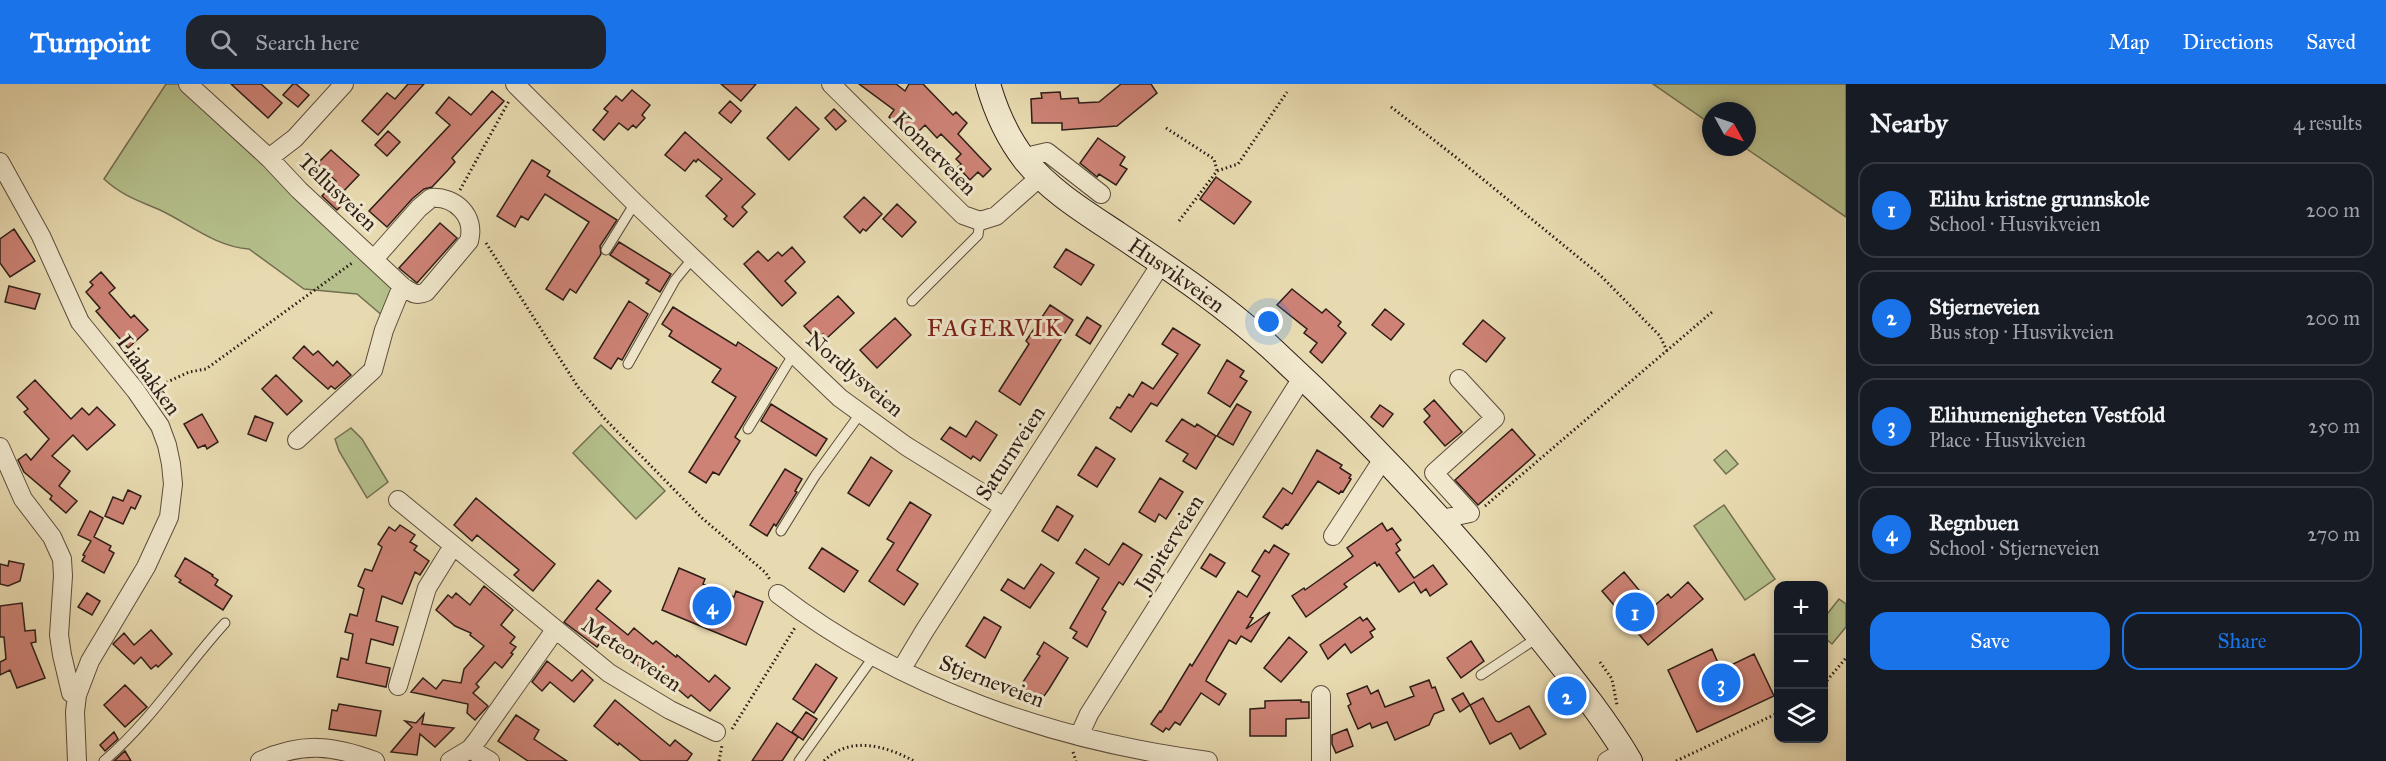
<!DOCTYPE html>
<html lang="en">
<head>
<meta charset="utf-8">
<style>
  body { margin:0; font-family:"IM FELL Great Primer",serif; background:#20242c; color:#f1f3f6 }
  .controls { position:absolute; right:18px; bottom:18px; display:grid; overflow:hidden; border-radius:12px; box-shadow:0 3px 9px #0003 }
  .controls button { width:54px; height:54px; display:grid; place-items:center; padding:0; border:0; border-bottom:2px solid #363941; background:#171b24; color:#f1f3f6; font:30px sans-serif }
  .compass { position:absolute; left:1702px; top:18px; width:54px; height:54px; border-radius:50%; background:#171b24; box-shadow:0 3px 9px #0003; rotate:130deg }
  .you { position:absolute; left:1269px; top:238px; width:21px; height:21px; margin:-15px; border:4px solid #fff; border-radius:50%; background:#1a73e8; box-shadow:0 0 0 9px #1a73e833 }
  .badge { display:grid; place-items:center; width:39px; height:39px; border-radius:50%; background:#1a73e8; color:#fff; font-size:20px; font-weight:700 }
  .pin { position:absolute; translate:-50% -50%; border:3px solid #fff; box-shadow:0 2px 6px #0006 }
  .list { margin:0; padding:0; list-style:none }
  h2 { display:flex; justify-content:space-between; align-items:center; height:78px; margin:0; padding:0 24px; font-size:26px }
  h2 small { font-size:20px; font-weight:400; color:#9ea1a6 }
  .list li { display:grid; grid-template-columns:39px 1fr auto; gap:18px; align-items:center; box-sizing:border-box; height:96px; margin:0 12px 12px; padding:0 12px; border:2px solid #363941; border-radius:18px }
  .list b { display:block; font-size:22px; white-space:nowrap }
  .list p { margin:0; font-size:20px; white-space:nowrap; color:#9ea1a6 }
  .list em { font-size:20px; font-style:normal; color:#9ea1a6 }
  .actions { display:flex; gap:12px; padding:18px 24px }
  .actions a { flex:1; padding:14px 0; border:2px solid #1a73e8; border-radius:18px; text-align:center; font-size:21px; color:#1a73e8 }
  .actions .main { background:#1a73e8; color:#fff }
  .icon { flex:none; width:33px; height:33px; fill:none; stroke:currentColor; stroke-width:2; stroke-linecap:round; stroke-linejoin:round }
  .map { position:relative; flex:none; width:1846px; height:677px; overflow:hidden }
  header { display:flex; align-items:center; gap:36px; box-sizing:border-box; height:84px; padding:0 30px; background:#1a73e8; color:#fff }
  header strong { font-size:28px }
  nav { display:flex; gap:33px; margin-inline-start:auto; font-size:21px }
  .search { width:420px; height:54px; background:#20242c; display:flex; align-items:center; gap:15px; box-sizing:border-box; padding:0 21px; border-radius:18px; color:#9ea1a6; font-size:22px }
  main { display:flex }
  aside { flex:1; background:#171b24 }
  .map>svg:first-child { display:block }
</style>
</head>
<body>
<header>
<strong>Turnpoint</strong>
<div class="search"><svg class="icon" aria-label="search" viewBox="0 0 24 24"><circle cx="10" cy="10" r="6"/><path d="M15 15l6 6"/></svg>Search here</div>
<nav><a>Map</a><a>Directions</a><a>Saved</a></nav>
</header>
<main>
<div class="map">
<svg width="1846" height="677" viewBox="0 0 1846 677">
  <rect width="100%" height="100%" fill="#e8dab0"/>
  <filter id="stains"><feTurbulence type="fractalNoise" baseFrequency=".00333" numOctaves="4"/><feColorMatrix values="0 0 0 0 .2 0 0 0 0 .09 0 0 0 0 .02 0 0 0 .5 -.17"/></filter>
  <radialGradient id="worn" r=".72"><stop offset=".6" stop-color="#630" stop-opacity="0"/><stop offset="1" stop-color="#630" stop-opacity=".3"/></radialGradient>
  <path fill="#b5c08c" stroke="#726f52" stroke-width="1.5" d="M166,0H181L394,200L384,233L357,210L304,205L249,165C216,163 188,139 160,126C139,117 121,111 104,95Z
    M1653,0H1846V133L1744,63H1747V27H1711V40Z
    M601,341L665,407L636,435L573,369Z
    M351,344L362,355L388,398L367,414L339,367L335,355Z
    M1726,366L1738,380L1726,390L1714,376Z
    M1724,421L1775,495L1745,516L1694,442Z
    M1839,515L1846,520V543L1832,560L1824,553V534Z"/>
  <path fill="#cd8275" stroke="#2e1e17" stroke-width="1.5" d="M231,0H261L282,19L268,34Z
    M293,0H296L309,11L298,23L283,11Z
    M408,0H424L378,51L362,37L387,9L395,15Z
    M721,0H756L741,17Z
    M859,0H896L905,7L909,0H923L953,31L956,28L967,39L958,50L991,85L983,93L978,88L970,96L958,83L961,80L956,75L961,70L941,50L937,54L925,41L913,53L889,33L894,26Z
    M1121,0H1151L1157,9L1117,42L1062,46V39H1032L1031,15L1042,14L1041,9L1060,8L1061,15L1078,14L1079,19L1099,18Z
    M632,6L650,21L642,31L645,34L636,44L633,41L628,46L619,39L604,56L593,46L608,28L604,25L616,12L622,17Z
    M492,7L504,17L452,74L455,78L448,86L432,103L424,105L412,115L387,143L369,127L450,41L436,29L449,13L471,31Z
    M730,17L741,27L731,39L719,29Z
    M796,23L819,45L789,76L767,54Z
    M834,25L846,37L836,46L825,34Z
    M388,47L400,58L387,72L375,61Z
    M685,48L755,110L742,123L747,128L733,143L724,135L727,132L706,112L722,95L698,75L696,78L694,76L685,87L665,71Z
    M1098,54L1125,73L1120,81L1127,85L1116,101L1099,90L1097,93L1080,79Z
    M331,66L359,91L339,112L345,118L337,126L322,112L336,97L317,80Z
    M532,76L550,87L547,92L617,136L600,162L601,170L576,209L570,205L563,216L546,205L589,138L545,110L528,136L521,132L515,143L497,132Z
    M1216,93L1251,118L1234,140L1200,115Z
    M864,113L882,130L866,147L863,145L860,149L844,133Z
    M897,120L916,138L902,153L883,135Z
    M440,139L457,154L417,199L399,184Z
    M14,145L35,177L10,193L0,179V155Z
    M619,158L671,190L660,208L646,199L649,196L610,171Z
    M792,163L805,178L785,197L796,209L782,222L744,180L758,167L768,177L778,168L782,172Z
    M1066,165L1094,181L1081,201L1054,183Z
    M101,188L115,204L109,209L131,234L134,231L148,246L128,264L96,227L100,224L86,208L93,201L90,198Z
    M9,202L40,210L35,225L5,218Z
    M1292,205L1322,229L1326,225L1341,238L1338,242L1346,249L1322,279L1310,268L1317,259L1304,249L1307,245L1277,221Z
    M838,212L854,229L827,254L823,250L817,256L804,242Z
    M629,217L648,230L622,276L618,274L611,285L594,274Z
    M1050,221L1073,236L1020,321L999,307L1029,260L1026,257Z
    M673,223L736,262L738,258L777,284L735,353L740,357L719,391L713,388L706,399L689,388L736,313L712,298L721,285L669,252L672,247L662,240Z
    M1385,225L1404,240L1391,256L1372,241Z
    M1087,233L1101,242L1090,260L1076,251Z
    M895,234L911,251L877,284L860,266Z
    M1483,236L1505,254L1486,278L1463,260Z
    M1173,244L1200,261L1157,322L1151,319L1131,348L1110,334L1117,323L1120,324L1129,310L1133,313L1142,298L1153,305L1178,270L1162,260Z
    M304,262L313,271L318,267L333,282L337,277L351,291L335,305L331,302L328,305L293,274Z
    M1227,276L1244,287L1240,293L1247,297L1230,323L1208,309Z
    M276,291L302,317L287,331L262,305Z
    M35,296L71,335L82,324L89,331L97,323L115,341L87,366L73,351L52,372L70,387L59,402L77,417L66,429L50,415L52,412L24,388L18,376L26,370L31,376L49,355L24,328L28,325L17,313Z
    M1434,316L1462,348L1445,362L1424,338L1430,332L1424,325Z
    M771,320L827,355L816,372L761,337Z
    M1237,320L1251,328L1233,361L1217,352Z
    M1380,321L1393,330L1383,343L1371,333Z
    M202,330L218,358L207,365L205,361L198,364L184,340Z
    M255,332L273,339L266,357L248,350Z
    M1182,335L1195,343L1197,340L1216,352L1196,385L1183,377L1188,370L1166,357Z
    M976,337L997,351L980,377L973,372L971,375L941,355L950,343L966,353Z
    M1512,345L1535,371L1478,421L1455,396Z
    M1096,363L1115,375L1097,403L1078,391Z
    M1317,366L1342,381L1340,384L1351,391L1349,394L1351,395L1343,408L1341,407L1339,410L1318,397L1288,441L1286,440L1282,445L1263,433L1283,404L1292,410Z
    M871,373L892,387L869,422L848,409Z
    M785,385L802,395L795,407L797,408L776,442L774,440L767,452L750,441Z
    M1160,394L1183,408L1166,435L1159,430L1155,438L1139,428Z
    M128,406L141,412L135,425L131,423L123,440L105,432L113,413L123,417Z
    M476,414L555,480L533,507L514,491L519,486L477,451L472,457L454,441Z
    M910,418L931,431L897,486L918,500L904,521L869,497L894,459L887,455Z
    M1057,422L1073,432L1058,457L1042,447Z
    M90,427L103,434L94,453L111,462L109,466L114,469L104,489L82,477L85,472L83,471L91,457L78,451Z
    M1382,439L1387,447L1392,444L1401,456L1396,460L1400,466L1396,469L1414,494L1433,481L1447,500L1430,512L1426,505L1421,509L1414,498L1399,508L1379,480L1377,482L1375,478L1344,500L1347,503L1306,533L1292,512L1304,504L1305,506L1353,472L1347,464Z
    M400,441L415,451L410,458L417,462L414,466L429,477L420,491L415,488L402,520L382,512L376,537L398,543L393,561L371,555L366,579L390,584L386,603L337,593L341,574L348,576L353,550L345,548L350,530L357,532L364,505L358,502L365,485L372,487L382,463L378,460L389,443L395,447Z
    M1123,459L1142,471L1123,501L1119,498L1102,525L1106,528L1087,563L1073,554L1077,548L1070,544L1099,494L1076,479L1085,465L1109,481Z
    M1274,461L1289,470L1250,533L1253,534L1246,545L1270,528L1251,558L1241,552L1236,560L1229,556L1207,594L1206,597L1226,610L1219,621L1201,609L1180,641L1175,638L1169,646L1166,644L1163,648L1151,640L1160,627L1161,628L1190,580L1192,582L1238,507L1247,513L1260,492L1252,487L1265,466L1269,469Z
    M822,464L858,487L844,508L809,484Z
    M1210,470L1225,479L1216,493L1201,484Z
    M185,474L213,491L212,492L218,496L215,501L232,512L223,526L179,498L181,496L175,492Z
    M9,477L24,480L20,497L8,502L0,500V480L8,482Z
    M1041,480L1054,489L1030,524L1001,506L1008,495L1024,505Z
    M679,484L705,495L703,500L734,513L736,507L763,518L746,561L662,526Z
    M1624,488L1653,523L1668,510L1671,514L1688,498L1703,515L1648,561L1602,507Z
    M598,496L611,507L596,525L628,551L634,544L653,560L656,557L676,573L677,571L709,598L715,591L730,604L710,627L691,611L688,614L657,587L652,593L629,574L627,576L602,556L597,563L564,538Z
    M484,502L513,526L501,541L515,553L510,559L516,563L511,569L513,570L502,584L495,578L476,600L479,603L473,609L488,622L475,636L467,629L468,620L411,608L423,594L436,605L443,596L461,599L464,585L484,562L470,551L471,549L455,542L436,526L448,511L452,514L456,509L470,521Z
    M87,509L100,517L92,531L78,523Z
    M22,519L25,547L35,546L36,558L31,559L45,594L17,604L10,586L0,591V578L6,575L4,553H0V522Z
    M984,533L1001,543L985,574L966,562Z
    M1360,533L1363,537L1367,534L1375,545L1370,548L1373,553L1351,569L1345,560L1328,575L1320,561Z
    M151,546L172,570L158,583L156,581L151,585L141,573L134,580L113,560L124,549L134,561Z
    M1289,553L1307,568L1281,598L1264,584Z
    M1471,557L1484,577L1461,594L1447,574Z
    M1044,558L1068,574L1049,605L1044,612L1041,610L1037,617L1022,607L1026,600L1023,598L1040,572L1037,570Z
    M1712,565L1721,586L1754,570L1774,612L1697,648L1668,586Z
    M547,577L572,597L582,586L593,596L574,618L550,598L542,607L532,598Z
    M816,580L837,594L814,629L793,615Z
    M1429,596L1432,604L1435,603L1444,626L1434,630L1429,641L1395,656L1387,638L1372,644L1370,639L1358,645L1348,622L1351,620L1347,610L1367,602L1371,610L1378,606L1385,623L1414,612L1410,603Z
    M125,601L147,623L125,643L104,621Z
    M1463,609L1470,621L1460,628L1452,615Z
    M1483,614L1496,637L1499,638L1529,622L1546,650L1520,665L1511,649L1490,660L1470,621Z
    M615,616L670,662L675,656L692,670L687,677H641L619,659L618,661L594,642Z
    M1301,616V618H1309V634L1286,635V652H1250V625L1265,624V617Z
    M339,620L381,627L376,652L329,645L332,626L337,627Z
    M806,628L817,635L803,656L792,648Z
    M424,630L422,640L454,644L435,663L420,650L417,671L391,668L412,643L405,637L416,639Z
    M516,631L539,646L534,655L567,677H528L498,657Z
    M777,639L798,653L782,677H752Z
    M1347,645L1353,662L1336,669L1332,660V651Z
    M114,648L118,655L105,667L100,661Z
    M125,667L131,677H114Z"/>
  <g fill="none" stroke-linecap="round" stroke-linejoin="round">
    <defs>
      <path id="service" d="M606,166L635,119
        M912,217L978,151L980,137
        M628,280L675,196L693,174
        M748,345L793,271
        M781,447L815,392L860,330
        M1481,591L1537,554
        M104,677C151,637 184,584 225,539
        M799,677L874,572"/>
      <path id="minor" d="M188,0L269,74L295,54L344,0
        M515,0L635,119L840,314L906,362L1004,423
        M831,0L963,131L980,137L996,132L1040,93
        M269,74L299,106L402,202C411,208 415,213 426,208L469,157C476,132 455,112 431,114L419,124L374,175
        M1025,76L1034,71L1047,68L1101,110
        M0,78L41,152L80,238L136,307L160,342L167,361L171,380L173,400L169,433L146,483L90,577L77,611L75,628L77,677
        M297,356L373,286L384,246L402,202
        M0,363L23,415L52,453L62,475L63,492L59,551L62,571L71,609L77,611
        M398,416L609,589L670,626L716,648
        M1442,435L1470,429L1434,389L1495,334L1459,295
        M1333,452L1383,375
        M778,510C902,605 1055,657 1208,677
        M901,586L925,546L1161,180
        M398,602L427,504L453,462
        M1079,652L1089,630L1302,294
        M470,665L490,677
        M260,677C302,658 333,661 375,677
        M450,677L470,665L478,655L555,546
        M1321,677V611
        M1607,677L1624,667"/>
      <g id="secondary">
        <path id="s1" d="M988,0C996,28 1007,53 1025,76C1050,107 1085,128 1118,150C1170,185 1223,220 1270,263C1368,353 1458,450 1540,554C1572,594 1604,633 1630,677"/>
      </g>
    </defs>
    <use href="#service" stroke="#5c4d3d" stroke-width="11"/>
    <use href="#minor" stroke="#5c4d3d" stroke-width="20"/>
    <use href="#secondary" stroke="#2e1e17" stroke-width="26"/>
    <path stroke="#2e1e17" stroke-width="3" stroke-dasharray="1.5 3" stroke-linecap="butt" d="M1391,23L1457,74L1600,191L1660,252L1667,267
      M1166,44L1214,75L1217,87
      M460,106L509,17
      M1179,137L1217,87L1238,80L1287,8
      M486,159L578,303L604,334L702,434L766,489L770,496
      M154,304L189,288L206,285L352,179
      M1485,422L1712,228
      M1600,578L1612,595L1617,621
      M1824,600L1846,574
      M732,645L796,542
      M1073,668L1076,677
      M719,677L722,661
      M824,677C850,651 886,662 914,677
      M1676,677L1778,629"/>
    <use href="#service" stroke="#f0e7cc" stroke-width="9"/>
    <use href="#minor" stroke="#f0e7cc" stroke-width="18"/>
    <use href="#secondary" stroke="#f0e7cc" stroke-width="24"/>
  </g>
  <g text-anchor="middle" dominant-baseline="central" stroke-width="6" stroke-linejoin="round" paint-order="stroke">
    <g font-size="22" fill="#2e1e17" stroke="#f0e7cc">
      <text transform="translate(935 69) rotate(45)">Kometveien</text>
      <text transform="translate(338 108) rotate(44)">Tellusveien</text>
      <text stroke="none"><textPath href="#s1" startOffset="276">Husvikveien</textPath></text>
      <text transform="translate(855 290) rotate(40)">Nordlysveien</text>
      <text transform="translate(149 291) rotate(54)">Liabakken</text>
      <text transform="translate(1010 369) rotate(-57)">Saturnveien</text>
      <text transform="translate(1169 459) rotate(-58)">Jupiterveien</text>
      <text transform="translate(632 570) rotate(34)">Meteorveien</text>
      <text transform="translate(992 597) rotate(21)">Stjerneveien</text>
    </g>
    <g font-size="24" letter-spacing="1.5" fill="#7a1f14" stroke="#f0e7cc">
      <text x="995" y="244">FAGERVIK</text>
    </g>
  </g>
  <rect width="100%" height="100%" filter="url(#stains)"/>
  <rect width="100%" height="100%" fill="url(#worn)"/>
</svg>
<div class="controls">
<button>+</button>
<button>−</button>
<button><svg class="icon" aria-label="layers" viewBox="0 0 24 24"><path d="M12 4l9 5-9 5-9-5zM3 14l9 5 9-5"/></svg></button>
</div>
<svg class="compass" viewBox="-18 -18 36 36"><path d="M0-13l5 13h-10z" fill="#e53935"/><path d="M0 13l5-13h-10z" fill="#9ea1a6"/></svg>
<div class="you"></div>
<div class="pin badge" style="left:1635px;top:528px">1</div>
<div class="pin badge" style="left:1567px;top:612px">2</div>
<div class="pin badge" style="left:1721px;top:599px">3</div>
<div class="pin badge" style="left:712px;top:522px">4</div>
</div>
<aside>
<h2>Nearby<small>4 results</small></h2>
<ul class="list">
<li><span class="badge">1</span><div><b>Elihu kristne grunnskole</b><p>School · Husvikveien</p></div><em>200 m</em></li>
<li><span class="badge">2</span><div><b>Stjerneveien</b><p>Bus stop · Husvikveien</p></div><em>200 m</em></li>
<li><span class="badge">3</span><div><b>Elihumenigheten Vestfold</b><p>Place · Husvikveien</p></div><em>250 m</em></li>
<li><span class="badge">4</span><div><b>Regnbuen</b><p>School · Stjerneveien</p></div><em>270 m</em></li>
</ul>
<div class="actions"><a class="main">Save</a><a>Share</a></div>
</aside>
</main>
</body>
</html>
